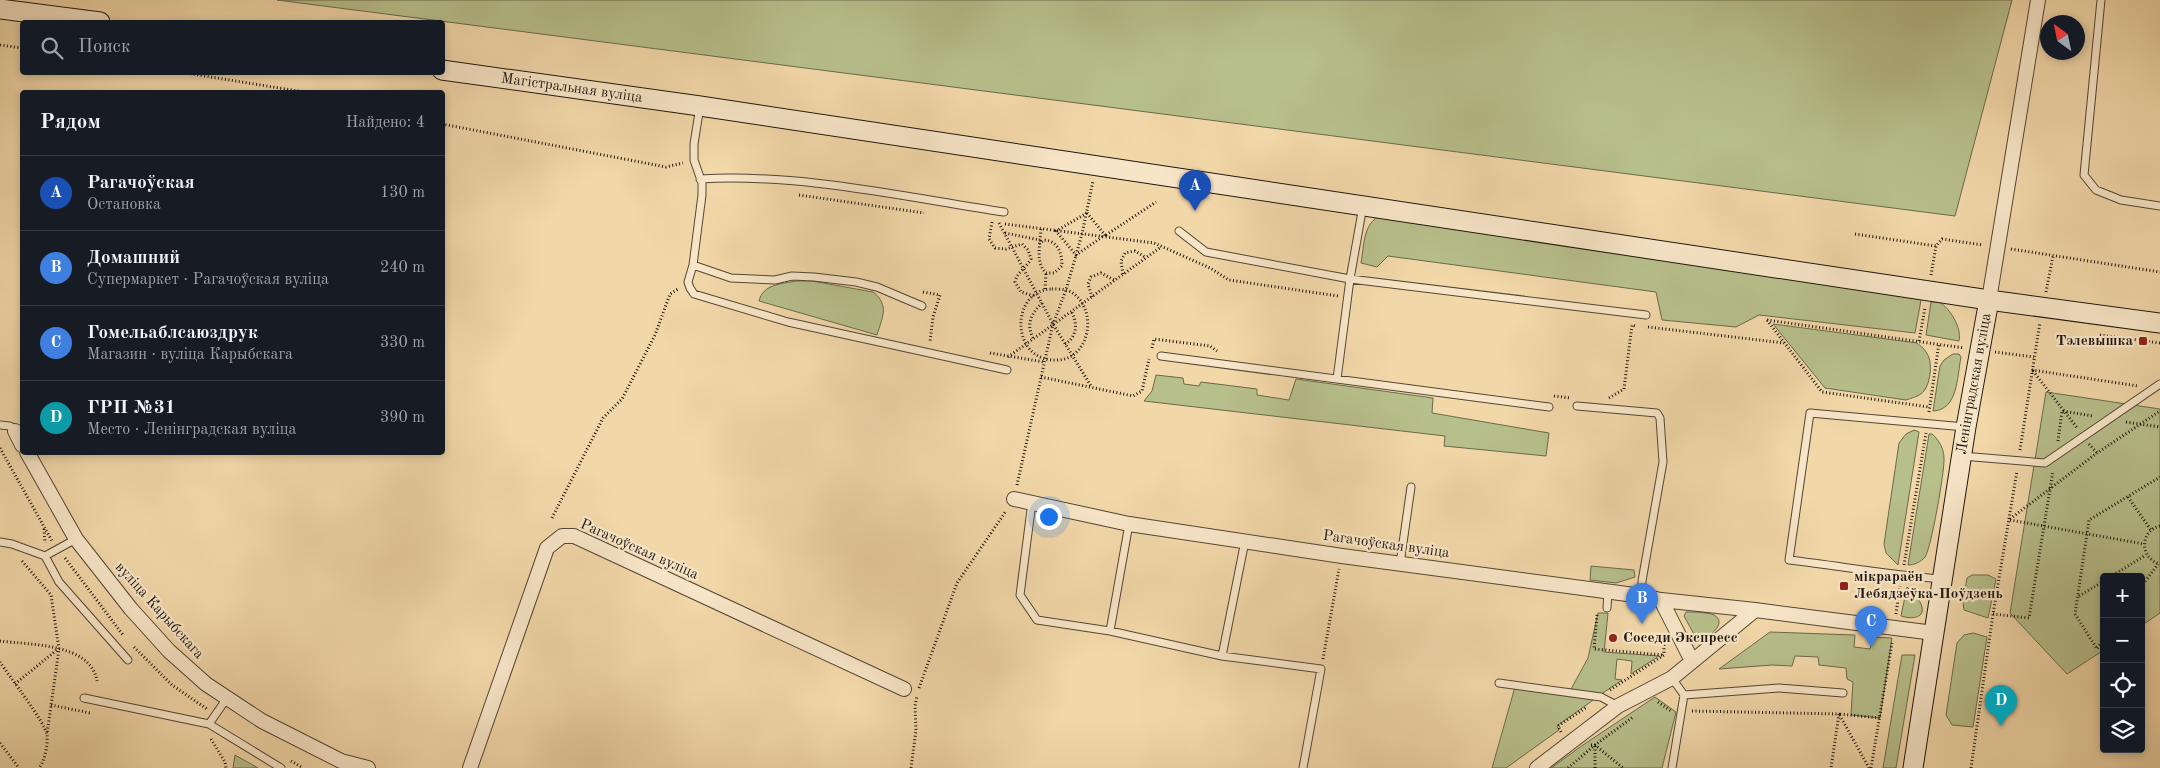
<!DOCTYPE html>
<html lang="ru">
<head>
<meta charset="utf-8">
<style>
  body { margin:0; font-family:"Old Standard TT",serif; background:#20242c; color:#f1f3f6 }
  .controls { position:absolute; right:15px; bottom:15px; display:grid; overflow:hidden; border-radius:5px; box-shadow:0 2px 8px #0003 }
  .controls button { width:45px; height:45px; display:grid; place-items:center; padding:0; border:0; border-bottom:1px solid #363941; background:#171b24; color:#f1f3f6; font:25px sans-serif }
  .compass { position:absolute; left:2040px; top:15px; width:45px; height:45px; border-radius:50%; background:#171b24; box-shadow:0 2px 8px #0003; rotate:327deg }
  .you { position:absolute; left:1048px; top:516px; width:18px; height:18px; margin:-12px; border:4px solid #fff; border-radius:50%; background:#1a73e8; box-shadow:0 0 0 8px #1a73e833 }
  .badge { display:grid; place-items:center; width:32px; height:32px; border-radius:50%; background:#c59692; color:#fff; font-size:16px; font-weight:700 }
  .pin { position:absolute; translate:-50% -41px; filter:drop-shadow(0 1px 2px #0008) }
  .pin::after { content:''; position:absolute; top:26px; width:18px; height:15px; background:inherit; clip-path:polygon(0 0,100% 0,50% 100%) }
  .list { margin:0; padding:0; list-style:none }
  h2 { display:flex; justify-content:space-between; align-items:center; height:65px; margin:0; padding:0 20px; font-size:21px }
  h2 small { font-size:16px; font-weight:400; color:#9ea1a6 }
  .list li { display:grid; grid-template-columns:32px 1fr auto; gap:15px; align-items:center; box-sizing:border-box; height:75px; padding:0 20px; border-top:1px solid #363941 }
  .list b { display:block; font-size:19px; white-space:nowrap }
  .list p { margin:0; font-size:16px; white-space:nowrap; color:#9ea1a6 }
  .list em { font-size:16px; font-style:normal; color:#9ea1a6 }
  .icon { flex:none; width:28px; height:28px; fill:none; stroke:currentColor; stroke-width:2; stroke-linecap:round; stroke-linejoin:round }
  .map { position:relative; flex:none; width:2160px; height:768px; overflow:hidden }
  .search { position:absolute; background:#171b24; box-shadow:0 2px 8px #0003; left:20px; top:20px; width:425px; height:55px; display:flex; align-items:center; gap:12px; box-sizing:border-box; padding:0 18px; border-radius:5px; color:#9ea1a6; font-size:19px }
  .panel { position:absolute; background:#171b24; box-shadow:0 2px 8px #0003; left:20px; top:90px; width:425px; height:365px; border-radius:5px }
  .map>svg:first-child { display:block }
</style>
</head>
<body>
<div class="map">
<svg width="2160" height="768" viewBox="0 0 2160 768">
  <rect width="100%" height="100%" fill="#f2d7a9"/>
  <filter id="stains"><feTurbulence type="fractalNoise" baseFrequency=".004" numOctaves="4"/><feColorMatrix values="0 0 0 0 .2 0 0 0 0 .09 0 0 0 0 .02 0 0 0 .5 -.17"/></filter>
  <radialGradient id="worn" r=".72"><stop offset=".6" stop-color="#630" stop-opacity="0"/><stop offset="1" stop-color="#630" stop-opacity=".3"/></radialGradient>
  <path fill="#b7bf8b" stroke="#6a6a4c" d="M277,0H2012L1955,216Z
    M1378,217L1919,297L1921,300L1915,333L1759,315L1736,327L1662,320L1656,292L1388,256L1377,267L1361,263C1364,247 1363,225 1378,217Z
    M796,281H812L873,292C890,305 882,318 877,335L759,301C763,284 781,284 796,281Z
    M1931,302H1939C1950,308 1962,328 1959,341L1926,335Z
    M1773,324L1917,343C1920,346 1924,348 1926,352C1933,360 1931,382 1924,391C1920,396 1912,398 1906,400L1825,388Z
    M1953,354H1959L1961,357C1957,377 1958,410 1933,411L1940,366L1944,360Z
    M1156,375L1183,378L1184,384L1199,386L1201,382L1257,389V395L1289,400L1296,379L1433,398L1432,413L1549,433L1546,456L1444,446L1445,436L1144,401L1152,391Z
    M2046,392L2160,409V613L2141,626V577H2104V650L2067,674L2010,613Z
    M1914,430L1919,432L1898,565L1886,553L1884,544L1899,443L1906,434Z
    M1929,434H1932C1939,440 1944,449 1944,458C1945,470 1931,549 1925,557C1921,562 1914,565 1908,565Z
    M1591,566L1634,570L1635,577L1616,583L1590,580Z
    M1972,575H1988L1996,579L1988,618L1964,610L1963,602L1967,578Z
    M1907,587C1912,592 1920,599 1922,607C1925,619 1909,619 1901,616Z
    M1686,612C1694,612 1707,612 1714,615C1729,623 1707,641 1696,638L1684,616Z
    M1598,613H1608L1604,652L1659,656L1631,674L1632,661L1617,659L1615,679L1622,680L1600,695L1570,691L1588,658Z
    M1770,632L1855,635L1854,647L1870,649L1873,637L1892,638L1880,718L1851,715L1853,682L1847,679L1846,668L1819,665L1818,657L1795,656L1792,666L1772,665L1719,669Z
    M1973,633L1987,637L1973,727L1952,725L1946,715L1957,643L1964,635Z
    M1902,655H1915L1896,768H1883Z
    M1515,687L1596,698L1557,726L1559,730L1506,768H1492Z
    M1655,697L1676,712L1662,768H1551L1583,745Z
    M235,755L258,768H233Z"/>
  <g fill="none" stroke-linecap="round" stroke-linejoin="round">
    <defs>
      <path id="service" d="M2101,0L2084,175L2096,190L2121,200L2160,206
        M700,106L694,144V160L702,183V195L693,265L688,282L690,288L694,294L788,322L1007,370
        M700,179C800,173 905,197 1004,212
        M1179,231L1206,252L1350,279L1646,315
        M693,265L731,278L775,280L792,276L814,277L856,282L877,287L922,306
        M1161,356L1549,407
        M1337,379L1350,279L1363,206
        M1577,406L1657,413L1660,418L1663,462L1642,581V596
        M0,425L10,426L15,431
        M1962,456L2045,463L2160,384
        M1032,502L1020,595L1037,620L1110,631L1222,656L1321,669L1303,768
        M0,542L12,544L45,556L76,539
        M45,556L59,582L128,660
        M1400,564L1411,487
        M1942,579C1891,575 1840,566 1789,560L1810,413L1965,427
        M1607,608L1608,591
        M1110,631L1129,524
        M1222,656L1245,541
        M1499,683L1601,697L1618,706
        M1684,695L1779,688L1843,693
        M84,698L209,724L281,768
        M209,724L227,698
        M1672,768L1684,695L1672,678"/>
      <path id="minor" d="M1989,300L2038,0
        M15,431L22,445
        M27,452L76,539L131,609L169,651L206,684L262,721L341,761L368,768
        M1014,499L1129,524L1342,556L1642,596L1661,600L1755,610
        M1661,600L1692,661
        M470,768L547,548L562,536H574L904,689
        M1537,768L1618,706L1672,678L1755,610L1934,633"/>
      <g id="secondary">
        <path d="M0,9L100,22"/>
        <path id="s1" d="M442,70L700,106L1989,300L2160,323"/>
        <path id="s2" d="M1913,768L1966,427L1989,300"/>
      </g>
    </defs>
    <use href="#service" stroke="#534634" stroke-width="9"/>
    <use href="#minor" stroke="#534634" stroke-width="16"/>
    <use href="#secondary" stroke="#1e160d" stroke-width="21"/>
    <path stroke="#1e160d" stroke-width="3" stroke-dasharray="1 2.5" stroke-linecap="butt" d="M0,45L22,48
      M180,72L304,92
      M442,124L666,167L683,163
      M799,195L924,213
      M1087,213L1105,235L1076,255L1056,231Z
      M992,222L989,239L995,248L1006,249L1022,244L1028,250L1031,259C1026,268 1017,272 1015,282L1021,292L1034,296
      M999,223L1053,324L1091,386
      M1005,224L1154,243L1210,268L1229,280L1338,296
      M1005,233L1040,240L1041,229
      M1855,234L1936,246L1942,239L1983,245
      M1106,235L1156,202
      M1039,244L1044,240C1058,241 1062,253 1062,266L1054,273H1046C1037,264 1039,251 1040,240
      M2011,249L2160,272
      M1123,274L1121,261L1125,253L1135,251L1145,257
      M1931,275L1936,246
      M1045,289L1046,273
      M1052,289C1058,289 1066,289 1071,292C1098,308 1091,357 1059,360C1010,364 1009,290 1052,289Z
      M923,292L940,295L933,317L930,342
      M2046,292L2053,256
      M1092,297L1088,284L1091,277L1101,273L1114,280
      M1767,320L1964,348
      M1767,320L1822,392L1929,407
      M1648,327L1784,343
      M2100,335L2160,343
      M1033,338C1026,324 1031,314 1042,303
      M1919,341L1925,308
      M1065,344C1077,338 1078,322 1071,311
      M1152,348L1154,339L1210,346L1217,351
      M1995,352L2034,357
      M990,353L1044,362
      M1008,357L1161,247
      M2032,370L2138,386
      M2033,371L2078,429
      M1041,377L1133,396L1142,391L1149,359
      M1554,396L1570,398
      M1609,398L1624,389L1632,325L1635,326
      M1929,412L1939,343
      M2126,422L2160,427
      M2058,441L2062,411L2093,416
      M2089,444L2097,453
      M0,448L52,541
      M2020,450L2040,322
      M1017,485L1053,324L1066,290L1082,234L1093,181
      M2128,497L2151,530
      M552,518L603,418L622,399L655,335L670,294L678,289
      M2010,519L2097,453L2160,411
      M2010,520L2144,544
      M2160,526C2139,531 2140,559 2160,564
      M44,529L45,543
      M65,558L123,635
      M22,561L51,595L59,649L47,734
      M1904,565L1926,433
      M2110,577L2146,555
      M2141,587L2158,564
      M2079,596L2104,581
      M1896,614L1900,586
      M1993,614L2029,618L2053,471
      M1597,615L1594,649L1663,655
      M2104,639L2097,649L2075,614L2089,520L2160,477
      M0,641C30,645 91,643 97,681
      M134,647L172,685L207,709
      M1323,659L1339,569
      M0,662C9,676 45,722 47,735C48,744 45,761 39,768
      M15,684L58,649
      M919,688L957,583L1006,511
      M1610,690L1664,655V640
      M1658,702L1671,711
      M51,705L90,713
      M1692,711L1839,714L1831,768
      M1561,732L1558,726L1587,707
      M211,739L225,762L226,768
      M0,743L19,768
      M1591,745H1595L1633,717
      M291,761L303,768
      M911,768L916,730L915,706L917,696
      M1568,768L1595,745L1623,768
      M1595,768V746
      M1869,768L1839,714L1880,718
      M1871,768L1892,643
      M1971,768L1993,614L2017,471"/>
    <use href="#service" stroke="#f7e5c7" stroke-width="7"/>
    <use href="#minor" stroke="#f7e5c7" stroke-width="14"/>
    <use href="#secondary" stroke="#f7e5c7" stroke-width="19"/>
  </g>
  <g fill="#8f2418" stroke="#f7e5c7" stroke-width="2">
    <rect x="2138" y="336" width="10" height="10" rx="2.5"/>
    <rect x="1839" y="581" width="10" height="10" rx="2.5"/>
    <circle cx="1613" cy="638" r="5"/>
  </g>
  <g text-anchor="middle" dominant-baseline="central" stroke-width="4.5" stroke-linejoin="round" paint-order="stroke">
    <g font-size="15" fill="#1e160d" stroke="#f7e5c7">
      <text stroke="none"><textPath href="#s1" startOffset="131">Магістральная вуліца</textPath></text>
      <text stroke="none"><textPath href="#s2" startOffset="389">Ленінградская вуліца</textPath></text>
      <text transform="translate(1386 545) rotate(8)">Рагачоўская вуліца</text>
      <text transform="translate(639 550) rotate(24)">Рагачоўская вуліца</text>
      <text transform="translate(159 611) rotate(48)">вуліца Карыбскага</text>
    </g>
    <g font-size="15" font-weight="bold" fill="#1e160d" stroke="#f7e5c7" text-anchor="start">
      <text x="2133" y="341" text-anchor="end">Тэлевышка</text>
      <text x="1854" y="577">мікрараён<tspan x="1854" dy="17">Лебядзеўка-Поўдзень</tspan></text>
      <text x="1623" y="638">Соседи Экспресс</text>
    </g>
  </g>
  <rect width="100%" height="100%" filter="url(#stains)"/>
  <rect width="100%" height="100%" fill="url(#worn)"/>
</svg>
<div class="controls">
<button>+</button>
<button>−</button>
<button><svg class="icon" aria-label="locate" viewBox="0 0 24 24"><circle cx="12" cy="12" r="6"/><path d="M12 2v4M12 18v4M2 12h4M18 12h4"/></svg></button>
<button><svg class="icon" aria-label="layers" viewBox="0 0 24 24"><path d="M12 4l9 5-9 5-9-5zM3 14l9 5 9-5"/></svg></button>
</div>
<svg class="compass" viewBox="-18 -18 36 36"><path d="M0-13l5 13h-10z" fill="#e53935"/><path d="M0 13l5-13h-10z" fill="#9ea1a6"/></svg>
<div class="you"></div>
<div class="pin badge" style="left:1195px;top:211px;background:#1a4fb4">A</div>
<div class="pin badge" style="left:1642px;top:624px;background:#3f7fe0">B</div>
<div class="pin badge" style="left:1871px;top:647px;background:#3f7fe0">C</div>
<div class="pin badge" style="left:2001px;top:726px;background:#0f9aa8">D</div>
<div class="search"><svg class="icon" aria-label="search" viewBox="0 0 24 24"><circle cx="10" cy="10" r="6"/><path d="M15 15l6 6"/></svg>Поиск</div>
<section class="panel">
<h2>Рядом<small>Найдено: 4</small></h2>
<ul class="list">
<li><span class="badge" style="background:#1a4fb4">A</span><div><b>Рагачоўская</b><p>Остановка</p></div><em>130 m</em></li>
<li><span class="badge" style="background:#3f7fe0">B</span><div><b>Домашний</b><p>Супермаркет · Рагачоўская вуліца</p></div><em>240 m</em></li>
<li><span class="badge" style="background:#3f7fe0">C</span><div><b>Гомельаблсаюздрук</b><p>Магазин · вуліца Карыбскага</p></div><em>330 m</em></li>
<li><span class="badge" style="background:#0f9aa8">D</span><div><b>ГРП №31</b><p>Место · Ленінградская вуліца</p></div><em>390 m</em></li>
</ul>
</section>
</div>
</body>
</html>
